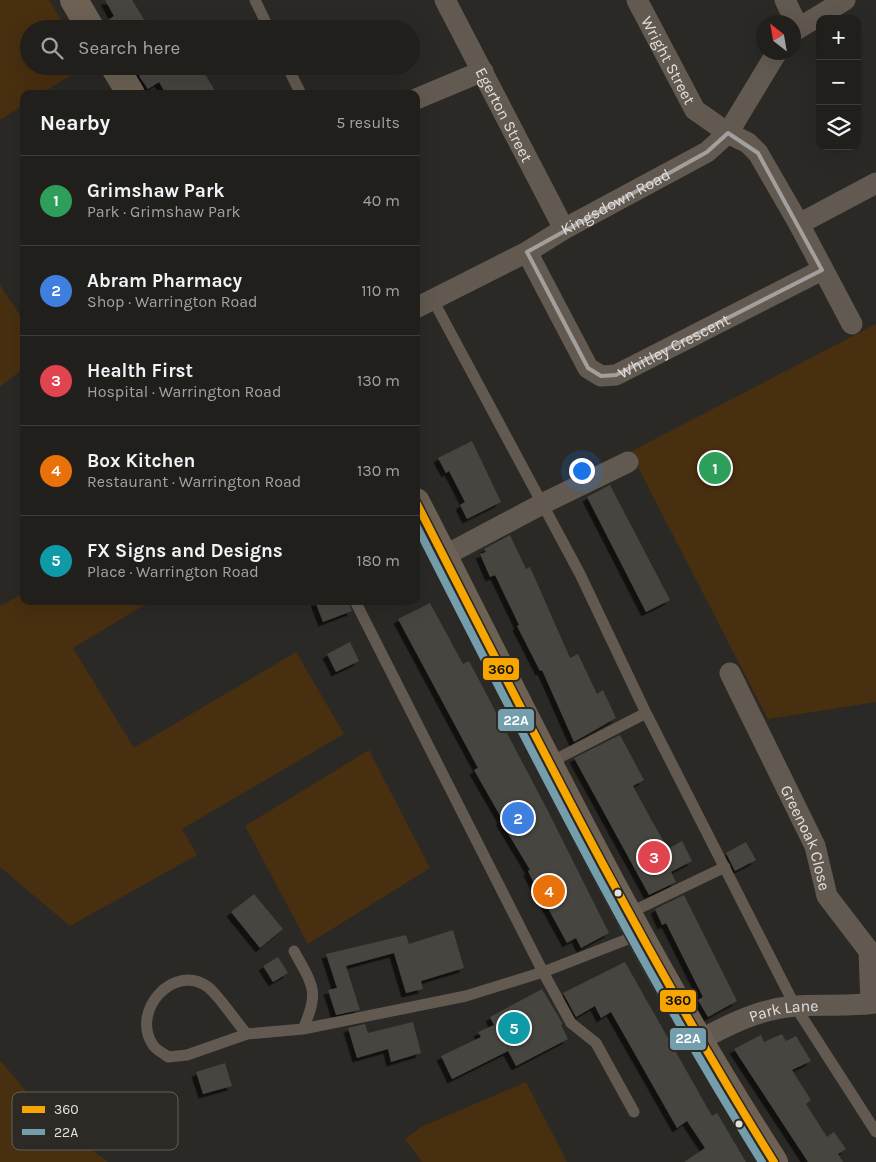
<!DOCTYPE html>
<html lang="en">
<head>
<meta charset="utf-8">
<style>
  body { margin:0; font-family:Karla,sans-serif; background:#282725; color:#f1f3f6 }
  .controls { position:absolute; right:15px; top:15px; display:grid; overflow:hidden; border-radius:10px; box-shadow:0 5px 20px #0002 }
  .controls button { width:45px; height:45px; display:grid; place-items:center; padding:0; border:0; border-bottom:1px solid #3d3d3b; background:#201f1c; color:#f1f3f6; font:25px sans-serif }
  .compass { position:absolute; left:756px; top:15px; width:45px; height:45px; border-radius:50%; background:#201f1c; box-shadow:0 5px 20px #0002; rotate:329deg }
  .you { position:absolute; left:581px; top:470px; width:18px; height:18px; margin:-12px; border:4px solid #fff; border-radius:50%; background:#1a73e8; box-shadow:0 0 0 8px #1a73e833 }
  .badge { display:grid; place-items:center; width:32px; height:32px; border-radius:50%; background:#d93025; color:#fff; font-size:16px; font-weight:700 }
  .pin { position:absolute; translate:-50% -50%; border:2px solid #fff; box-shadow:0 1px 5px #0006 }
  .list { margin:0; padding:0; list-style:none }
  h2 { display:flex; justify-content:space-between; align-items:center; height:65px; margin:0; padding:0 20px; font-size:21px }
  h2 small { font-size:16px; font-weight:400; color:#a2a2a3 }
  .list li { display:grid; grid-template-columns:32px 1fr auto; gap:15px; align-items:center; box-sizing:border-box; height:90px; padding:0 20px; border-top:1px solid #3d3d3b }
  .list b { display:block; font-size:19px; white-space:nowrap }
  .list p { margin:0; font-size:16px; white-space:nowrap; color:#a2a2a3 }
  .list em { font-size:16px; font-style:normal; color:#a2a2a3 }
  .icon { flex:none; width:28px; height:28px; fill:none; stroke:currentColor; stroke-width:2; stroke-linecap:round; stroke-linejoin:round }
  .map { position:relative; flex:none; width:876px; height:1162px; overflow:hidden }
  .search { position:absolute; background:#201f1c; box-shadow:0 5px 20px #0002; left:20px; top:20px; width:400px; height:55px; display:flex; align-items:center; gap:12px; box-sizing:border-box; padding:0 18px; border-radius:28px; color:#a2a2a3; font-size:19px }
  .panel { position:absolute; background:#201f1c; box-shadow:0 5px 20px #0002; left:20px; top:90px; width:400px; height:515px; border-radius:10px }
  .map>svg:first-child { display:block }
</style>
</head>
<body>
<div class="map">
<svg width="876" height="1162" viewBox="0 0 876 1162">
  <defs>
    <filter id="shadow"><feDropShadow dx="-4.5" dy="4.5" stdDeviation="0" flood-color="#0009"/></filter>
  </defs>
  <rect width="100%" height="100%" fill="#2b2926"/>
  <path fill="#482f10" d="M0,0H49L67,29H29V66H85L41,94H24V105L0,120Z
    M0,285L24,321V368L0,387Z
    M876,324V702L768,719L630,452Z
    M24,593V601H151L73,648L134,748L296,652L344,734L182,829L197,855L70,926L0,867V606Z
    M369,750L430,868L308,944L245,826Z
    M0,1060L47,1116L108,1162H0Z
    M526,1082L567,1162H422L405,1139L421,1127Z"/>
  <path fill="#464441" filter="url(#shadow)" d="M105,0H132L150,29H107L105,22L114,16Z
    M138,66H200L217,94H166L159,82L148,89L139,76L142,74Z
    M472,441L501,502L467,519L460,505L465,502L449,471L446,473L438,458Z
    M610,485L670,600L646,612L587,497Z
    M510,535L526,569L530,567L570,658L578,654L597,694L603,690L616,718L574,742L542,670L540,671L517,626L519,625L495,575L490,577L480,554L486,552L484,549Z
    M315,601H348L352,611L323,622Z
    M430,603L463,664L469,661L548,811L609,933L581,948L576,938L567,943L544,901L543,902L528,871L530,870L500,820L502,819L474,770L478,768L398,619Z
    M350,642L359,661L336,672L327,654Z
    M620,735L644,780L633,786L652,821L668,849L682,841L692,861L671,872L676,882L649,895L574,758Z
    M746,842L756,860L735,871L726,853Z
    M254,894L283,929L260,948L231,912Z
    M684,895L737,1001L708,1017L698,1000L703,997L666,923L662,925L655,909Z
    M453,930L464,968L421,981L423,989L406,993L394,953L346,966L360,1010L336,1015L328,990L337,988L326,954L406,935L409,944Z
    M278,957L288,973L273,982L263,966Z
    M625,962L712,1116L717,1113L746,1162H684L705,1148L687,1121L677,1128L611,1012L601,1018L595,1006L576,1017L563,993Z
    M542,989L563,1024L561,1025L568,1039L516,1066L508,1051L452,1079L441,1056L481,1037L478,1032L494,1025L490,1017Z
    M413,1022L421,1053L391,1062L388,1049L357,1058L348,1028L365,1024L368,1033Z
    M782,1034L786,1041L796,1036L811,1061L792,1070L811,1100L806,1104L827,1137L834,1132L846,1149L838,1154L843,1162H808L734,1049L761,1035L764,1042Z
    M225,1063L232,1086L203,1094L196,1072Z"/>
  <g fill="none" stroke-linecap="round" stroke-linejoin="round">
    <path stroke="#625a51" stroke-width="11" d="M255,0L269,29
      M287,66L301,94
      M433,300L580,574L646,713L795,1006L876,1132
      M355,601L543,972L571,1023L596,1043L634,1112
      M549,763L646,713
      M627,914L725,867
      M294,951C313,986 320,991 303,1029
      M247,1034C236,1022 220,997 208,987C174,962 130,1011 153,1045C156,1050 163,1053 168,1057L187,1055L247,1034L303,1029L466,996L543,972L638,935"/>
    <g stroke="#625a51" stroke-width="21">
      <path id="s1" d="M445,0L564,229"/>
      <path id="s2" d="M637,0L695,110L728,133L748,143L758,153L799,224L852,324"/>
      <path d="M785,0L798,27"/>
      <path d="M794,31L845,0"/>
      <path d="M416,99L483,71"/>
      <path d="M799,224L876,183"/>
      <path id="s3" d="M527,252L588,368L601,376L616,375L822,270"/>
      <path id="s4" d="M416,308L527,252L564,229L707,152L728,133L777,52"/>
      <path d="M444,556L542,504L628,462"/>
      <path id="s5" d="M730,673L815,846L827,896L869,951L871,1003"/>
      <path id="s6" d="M698,1041C730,1024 759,1009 795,1006C822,1004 850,1007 876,1003"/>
    </g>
    <path stroke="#6d6154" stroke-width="28" d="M74,0L91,29
      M114,66L131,94
      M416,502C530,725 638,952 774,1162"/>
    <defs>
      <path id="bus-1" d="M416,502C530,726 641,949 774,1162"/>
      <path id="bus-2" d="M416,525C526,740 634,957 762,1162"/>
    </defs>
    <use href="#bus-1" stroke="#2d2924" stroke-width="11"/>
    <use href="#bus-2" stroke="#2d2924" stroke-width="11"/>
    <use href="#bus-1" stroke="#f7a600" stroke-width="8"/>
    <use href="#bus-2" stroke="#759ead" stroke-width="8"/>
  </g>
  <path fill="none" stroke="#a29f9c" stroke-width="4" stroke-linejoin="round" d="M728,133L758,153L822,270L616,375L601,376L588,368L527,252L707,152Z"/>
  <g fill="#e2dfdc" stroke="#2d2924" stroke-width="2">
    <circle cx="618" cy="893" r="4.5"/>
    <circle cx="739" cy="1124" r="4.5"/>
  </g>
  <g text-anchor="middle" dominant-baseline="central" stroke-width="4" stroke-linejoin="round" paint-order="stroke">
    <g font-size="16" fill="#e2dfdc" stroke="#2d2924">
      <text stroke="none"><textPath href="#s2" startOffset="68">Wright Street</textPath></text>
      <text stroke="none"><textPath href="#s1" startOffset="129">Egerton Street</textPath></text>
      <text stroke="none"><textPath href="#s4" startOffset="226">Kingsdown Road</textPath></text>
      <text stroke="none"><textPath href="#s3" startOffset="226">Whitley Crescent</textPath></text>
      <text stroke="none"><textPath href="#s5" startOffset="182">Greenoak Close</textPath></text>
      <text stroke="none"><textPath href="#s6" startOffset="92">Park Lane</textPath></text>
    </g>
  </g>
  <rect x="12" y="1092" width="166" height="58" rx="8" fill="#2d2924" stroke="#63605b" stroke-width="1"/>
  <rect x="22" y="1106" width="23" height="7" fill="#f7a600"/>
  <rect x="22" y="1129" width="23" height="6" fill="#759ead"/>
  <g font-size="14" fill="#e2dfdc">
    <text x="54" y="1114">360</text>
    <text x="54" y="1137">22A</text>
  </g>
  <g stroke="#2d2924" stroke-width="2">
    <rect x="482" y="657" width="38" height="24" rx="5" fill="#f7a600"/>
    <rect x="497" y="708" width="38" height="24" rx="5" fill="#759ead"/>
    <rect x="659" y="989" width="38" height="24" rx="5" fill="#f7a600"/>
    <rect x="669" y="1027" width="38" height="24" rx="5" fill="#759ead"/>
  </g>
  <g font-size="14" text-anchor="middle" font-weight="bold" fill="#fff">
    <text x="516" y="725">22A</text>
    <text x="688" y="1043">22A</text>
  </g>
  <g font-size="14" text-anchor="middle" font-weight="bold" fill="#111">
    <text x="501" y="674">360</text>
    <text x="678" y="1005">360</text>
  </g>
</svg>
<div class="controls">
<button>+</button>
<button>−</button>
<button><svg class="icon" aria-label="layers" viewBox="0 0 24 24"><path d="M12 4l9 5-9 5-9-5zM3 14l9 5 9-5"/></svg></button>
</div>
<svg class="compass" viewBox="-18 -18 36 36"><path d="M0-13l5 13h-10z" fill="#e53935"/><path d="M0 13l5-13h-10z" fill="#a2a2a3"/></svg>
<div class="you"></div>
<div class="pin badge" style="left:715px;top:468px;background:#2e9e5b">1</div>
<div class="pin badge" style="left:518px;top:818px;background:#3f7fe0">2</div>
<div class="pin badge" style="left:654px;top:857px;background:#e0444e">3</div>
<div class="pin badge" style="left:549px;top:891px;background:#e8710a">4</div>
<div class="pin badge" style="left:514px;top:1028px;background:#0f9aa8">5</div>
<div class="search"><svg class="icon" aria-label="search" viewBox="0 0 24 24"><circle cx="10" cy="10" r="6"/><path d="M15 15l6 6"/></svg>Search here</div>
<section class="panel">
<h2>Nearby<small>5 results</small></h2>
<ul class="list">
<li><span class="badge" style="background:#2e9e5b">1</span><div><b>Grimshaw Park</b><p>Park · Grimshaw Park</p></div><em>40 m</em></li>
<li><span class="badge" style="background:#3f7fe0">2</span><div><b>Abram Pharmacy</b><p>Shop · Warrington Road</p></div><em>110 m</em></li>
<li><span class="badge" style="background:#e0444e">3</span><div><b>Health First</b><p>Hospital · Warrington Road</p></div><em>130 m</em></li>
<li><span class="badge" style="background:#e8710a">4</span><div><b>Box Kitchen</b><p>Restaurant · Warrington Road</p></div><em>130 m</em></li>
<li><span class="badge" style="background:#0f9aa8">5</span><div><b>FX Signs and Designs</b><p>Place · Warrington Road</p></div><em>180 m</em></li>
</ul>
</section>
</div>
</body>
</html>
